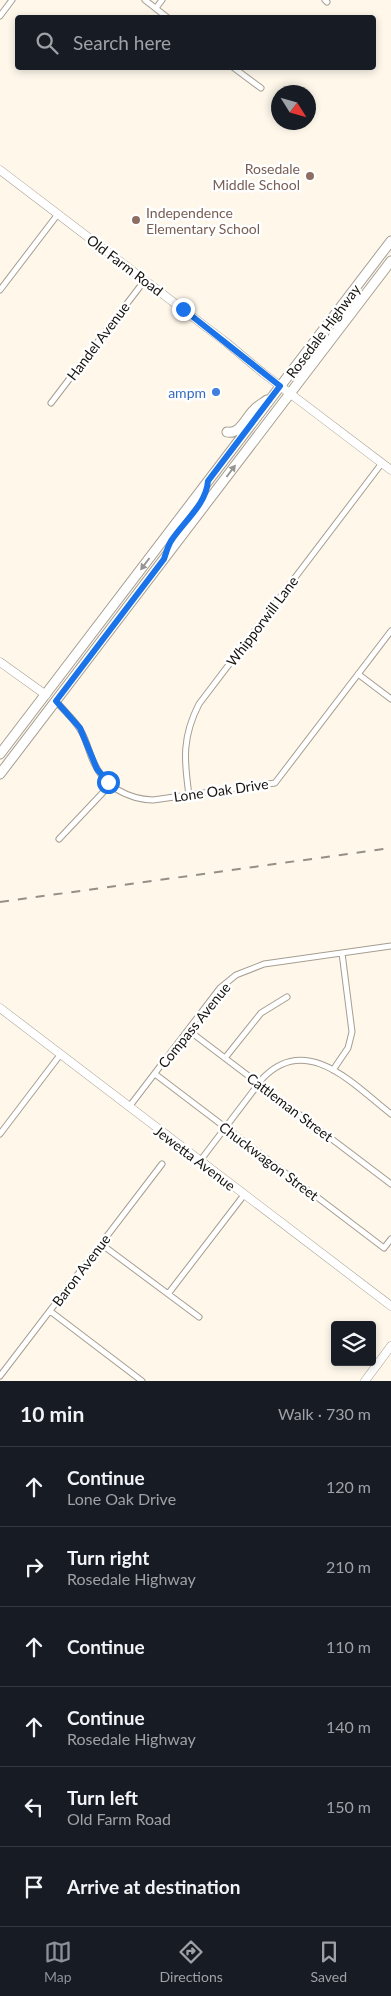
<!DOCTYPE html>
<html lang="en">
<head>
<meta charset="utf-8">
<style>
  body { margin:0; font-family:Lato,sans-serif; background:#20242c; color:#f1f3f6 }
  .controls { position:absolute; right:15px; bottom:15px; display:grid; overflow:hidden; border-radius:5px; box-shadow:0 2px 8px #0003 }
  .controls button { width:45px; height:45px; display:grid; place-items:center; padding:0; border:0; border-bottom:1px solid #363941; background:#171b24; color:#f1f3f6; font:25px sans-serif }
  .compass { position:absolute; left:271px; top:85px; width:45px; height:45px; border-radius:50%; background:#171b24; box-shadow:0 2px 8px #0003; rotate:127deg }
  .stop { position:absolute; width:15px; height:15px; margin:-11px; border:4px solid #1a73e8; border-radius:50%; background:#fff }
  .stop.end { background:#1a73e8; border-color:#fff; box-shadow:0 1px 5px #0008 }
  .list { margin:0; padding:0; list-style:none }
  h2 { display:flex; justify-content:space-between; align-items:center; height:65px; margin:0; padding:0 20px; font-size:21px }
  h2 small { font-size:16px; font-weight:400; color:#9ea1a6 }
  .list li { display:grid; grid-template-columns:32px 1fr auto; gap:15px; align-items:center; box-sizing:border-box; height:80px; padding:0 20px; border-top:1px solid #363941 }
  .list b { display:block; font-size:19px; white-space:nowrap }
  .list p { margin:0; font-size:16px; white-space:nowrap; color:#9ea1a6 }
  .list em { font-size:16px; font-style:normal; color:#9ea1a6 }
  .icon { flex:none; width:28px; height:28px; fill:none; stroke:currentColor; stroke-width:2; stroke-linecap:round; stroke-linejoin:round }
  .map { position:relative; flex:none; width:391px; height:1381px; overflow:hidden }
  .search { position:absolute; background:#171b24; box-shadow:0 2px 8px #0003; left:15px; right:15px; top:15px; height:55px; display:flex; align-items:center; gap:12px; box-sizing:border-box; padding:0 18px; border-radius:5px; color:#9ea1a6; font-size:19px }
  .sheet { height:545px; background:#171b24 }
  nav { display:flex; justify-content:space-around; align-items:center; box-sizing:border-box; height:70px; border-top:1px solid #363941; background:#171b24; font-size:14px; color:#9ea1a6 }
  nav a { display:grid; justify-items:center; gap:2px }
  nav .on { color:#8c9099 }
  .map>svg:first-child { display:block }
</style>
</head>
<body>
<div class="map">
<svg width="391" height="1381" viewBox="0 0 391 1381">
  <rect width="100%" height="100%" fill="#fef7ea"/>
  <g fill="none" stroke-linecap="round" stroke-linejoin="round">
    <defs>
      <path id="street" d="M145,0L168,18
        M325,0L327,2
        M156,8L162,0
        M0,16L12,0
        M234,68L261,88
        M0,290L58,214
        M51,403L145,280
        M358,674L391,699
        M56,701C64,711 75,720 81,731C87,741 89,753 94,763C105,787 128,799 153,800L275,783L391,631
        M189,795C184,760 182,737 199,704L382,463
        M59,839L110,785
        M188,1030L391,1184
        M225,1058L261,1013L287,997
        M333,1070L348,1048L352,1032L342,953
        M155,1074L384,1248L391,1239
        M129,1107L220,988L236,975L264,964L391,946
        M0,1134L60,1055
        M200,1161L263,1078C307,1032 355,1086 391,1114
        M101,1244L199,1317
        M168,1294L244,1195
        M50,1311L142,1381
        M0,1376L162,1164"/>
      <path id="secondary" d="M0,170L227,343L263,373L391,470
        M0,662L46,695
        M0,1008L391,1306
        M365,1381L391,1346"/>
      <path id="primary" d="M227,432C240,435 246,417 254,410C257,406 263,403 267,400
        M0,754L391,241
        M0,774L391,261"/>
    </defs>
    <use href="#street" stroke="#a59e92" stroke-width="7"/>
    <use href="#secondary" stroke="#a59e92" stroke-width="9"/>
    <use href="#primary" stroke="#a59e92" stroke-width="11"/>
    <use href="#street" stroke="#fff" stroke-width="5"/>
    <use href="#secondary" stroke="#fff" stroke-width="8"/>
    <use href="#primary" stroke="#fff" stroke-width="9"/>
    <path stroke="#959087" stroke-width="2" stroke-dasharray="9 9" stroke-linecap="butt" d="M0,902L391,848"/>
  </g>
  <defs><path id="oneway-solid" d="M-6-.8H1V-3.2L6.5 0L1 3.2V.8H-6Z" transform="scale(1.25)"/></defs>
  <g fill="#969593">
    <use href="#oneway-solid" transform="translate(231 471) rotate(-53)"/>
    <use href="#oneway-solid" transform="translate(145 564) rotate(127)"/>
  </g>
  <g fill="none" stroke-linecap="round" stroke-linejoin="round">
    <path stroke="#1a73e8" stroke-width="6" d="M108,782L97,769L80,728L56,701L164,559C166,553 168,546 171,541C184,521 206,505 208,481L280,386L183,309"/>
  </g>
  <g fill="#8d6e63" stroke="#fff" stroke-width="2">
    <circle cx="310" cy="176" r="5"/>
    <circle cx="136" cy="220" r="5"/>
  </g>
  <circle fill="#3f7fe0" stroke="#fff" stroke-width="2" cx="216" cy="392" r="5"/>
  <g text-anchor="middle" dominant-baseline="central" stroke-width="5" stroke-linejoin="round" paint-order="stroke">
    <g font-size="14" fill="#785e54" stroke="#fff" text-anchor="end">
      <text x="300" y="168">Rosedale<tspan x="300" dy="16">Middle School</tspan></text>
      <text x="146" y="212" text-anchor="start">Independence<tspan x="146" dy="16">Elementary School</tspan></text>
    </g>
    <g font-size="14" fill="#16130f" stroke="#fff">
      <text transform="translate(125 265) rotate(37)">Old Farm Road</text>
      <text transform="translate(323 331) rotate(-53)">Rosedale Highway</text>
      <text transform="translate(98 341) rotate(-53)">Handel Avenue</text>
      <text transform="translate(262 621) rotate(-53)">Whipporwill Lane</text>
      <text transform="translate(221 790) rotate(-8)">Lone Oak Drive</text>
      <text transform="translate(194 1025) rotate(-51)">Compass Avenue</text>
      <text transform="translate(290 1107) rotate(37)">Cattleman Street</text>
      <text transform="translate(195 1158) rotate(37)">Jewetta Avenue</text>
      <text transform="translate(269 1161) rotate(37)">Chuckwagon Street</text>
      <text transform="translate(81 1270) rotate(-53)">Baron Avenue</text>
    </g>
    <g font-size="14" fill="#366cbe" stroke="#fff" text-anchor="end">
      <text x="206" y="392">ampm</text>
    </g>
  </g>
</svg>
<div class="controls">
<button><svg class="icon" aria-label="layers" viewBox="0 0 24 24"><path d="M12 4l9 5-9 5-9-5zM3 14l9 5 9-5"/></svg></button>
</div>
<svg class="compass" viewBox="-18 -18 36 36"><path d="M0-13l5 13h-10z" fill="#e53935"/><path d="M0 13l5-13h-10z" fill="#9ea1a6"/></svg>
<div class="stop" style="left:108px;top:782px"></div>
<div class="stop end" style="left:183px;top:309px"></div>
<div class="search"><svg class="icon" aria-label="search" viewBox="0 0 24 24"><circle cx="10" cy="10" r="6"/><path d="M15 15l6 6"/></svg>Search here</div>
</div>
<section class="sheet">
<h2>10 min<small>Walk · 730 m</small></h2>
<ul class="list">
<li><svg class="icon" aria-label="ahead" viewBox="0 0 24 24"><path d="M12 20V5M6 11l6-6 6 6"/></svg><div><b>Continue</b><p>Lone Oak Drive</p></div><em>120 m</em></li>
<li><svg class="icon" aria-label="right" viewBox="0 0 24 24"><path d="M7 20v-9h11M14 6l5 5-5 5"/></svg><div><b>Turn right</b><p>Rosedale Highway</p></div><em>210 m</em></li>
<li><svg class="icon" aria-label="ahead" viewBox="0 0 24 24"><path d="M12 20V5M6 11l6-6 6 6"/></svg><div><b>Continue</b></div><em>110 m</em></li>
<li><svg class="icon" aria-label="ahead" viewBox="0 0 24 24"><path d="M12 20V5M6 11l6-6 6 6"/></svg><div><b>Continue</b><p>Rosedale Highway</p></div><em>140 m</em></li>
<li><svg class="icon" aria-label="left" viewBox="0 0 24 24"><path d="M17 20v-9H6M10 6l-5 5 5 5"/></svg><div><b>Turn left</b><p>Old Farm Road</p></div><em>150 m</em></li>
<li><svg class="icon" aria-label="arrive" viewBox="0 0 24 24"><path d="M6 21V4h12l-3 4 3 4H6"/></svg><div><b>Arrive at destination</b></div></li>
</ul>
</section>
<nav>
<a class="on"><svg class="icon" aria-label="map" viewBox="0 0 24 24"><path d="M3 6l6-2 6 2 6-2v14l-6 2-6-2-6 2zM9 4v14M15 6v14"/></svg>Map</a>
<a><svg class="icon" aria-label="directions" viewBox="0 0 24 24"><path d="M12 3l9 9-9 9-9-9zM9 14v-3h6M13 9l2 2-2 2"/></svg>Directions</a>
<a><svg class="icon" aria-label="saved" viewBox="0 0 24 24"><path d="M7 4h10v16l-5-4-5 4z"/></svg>Saved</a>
</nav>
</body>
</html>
